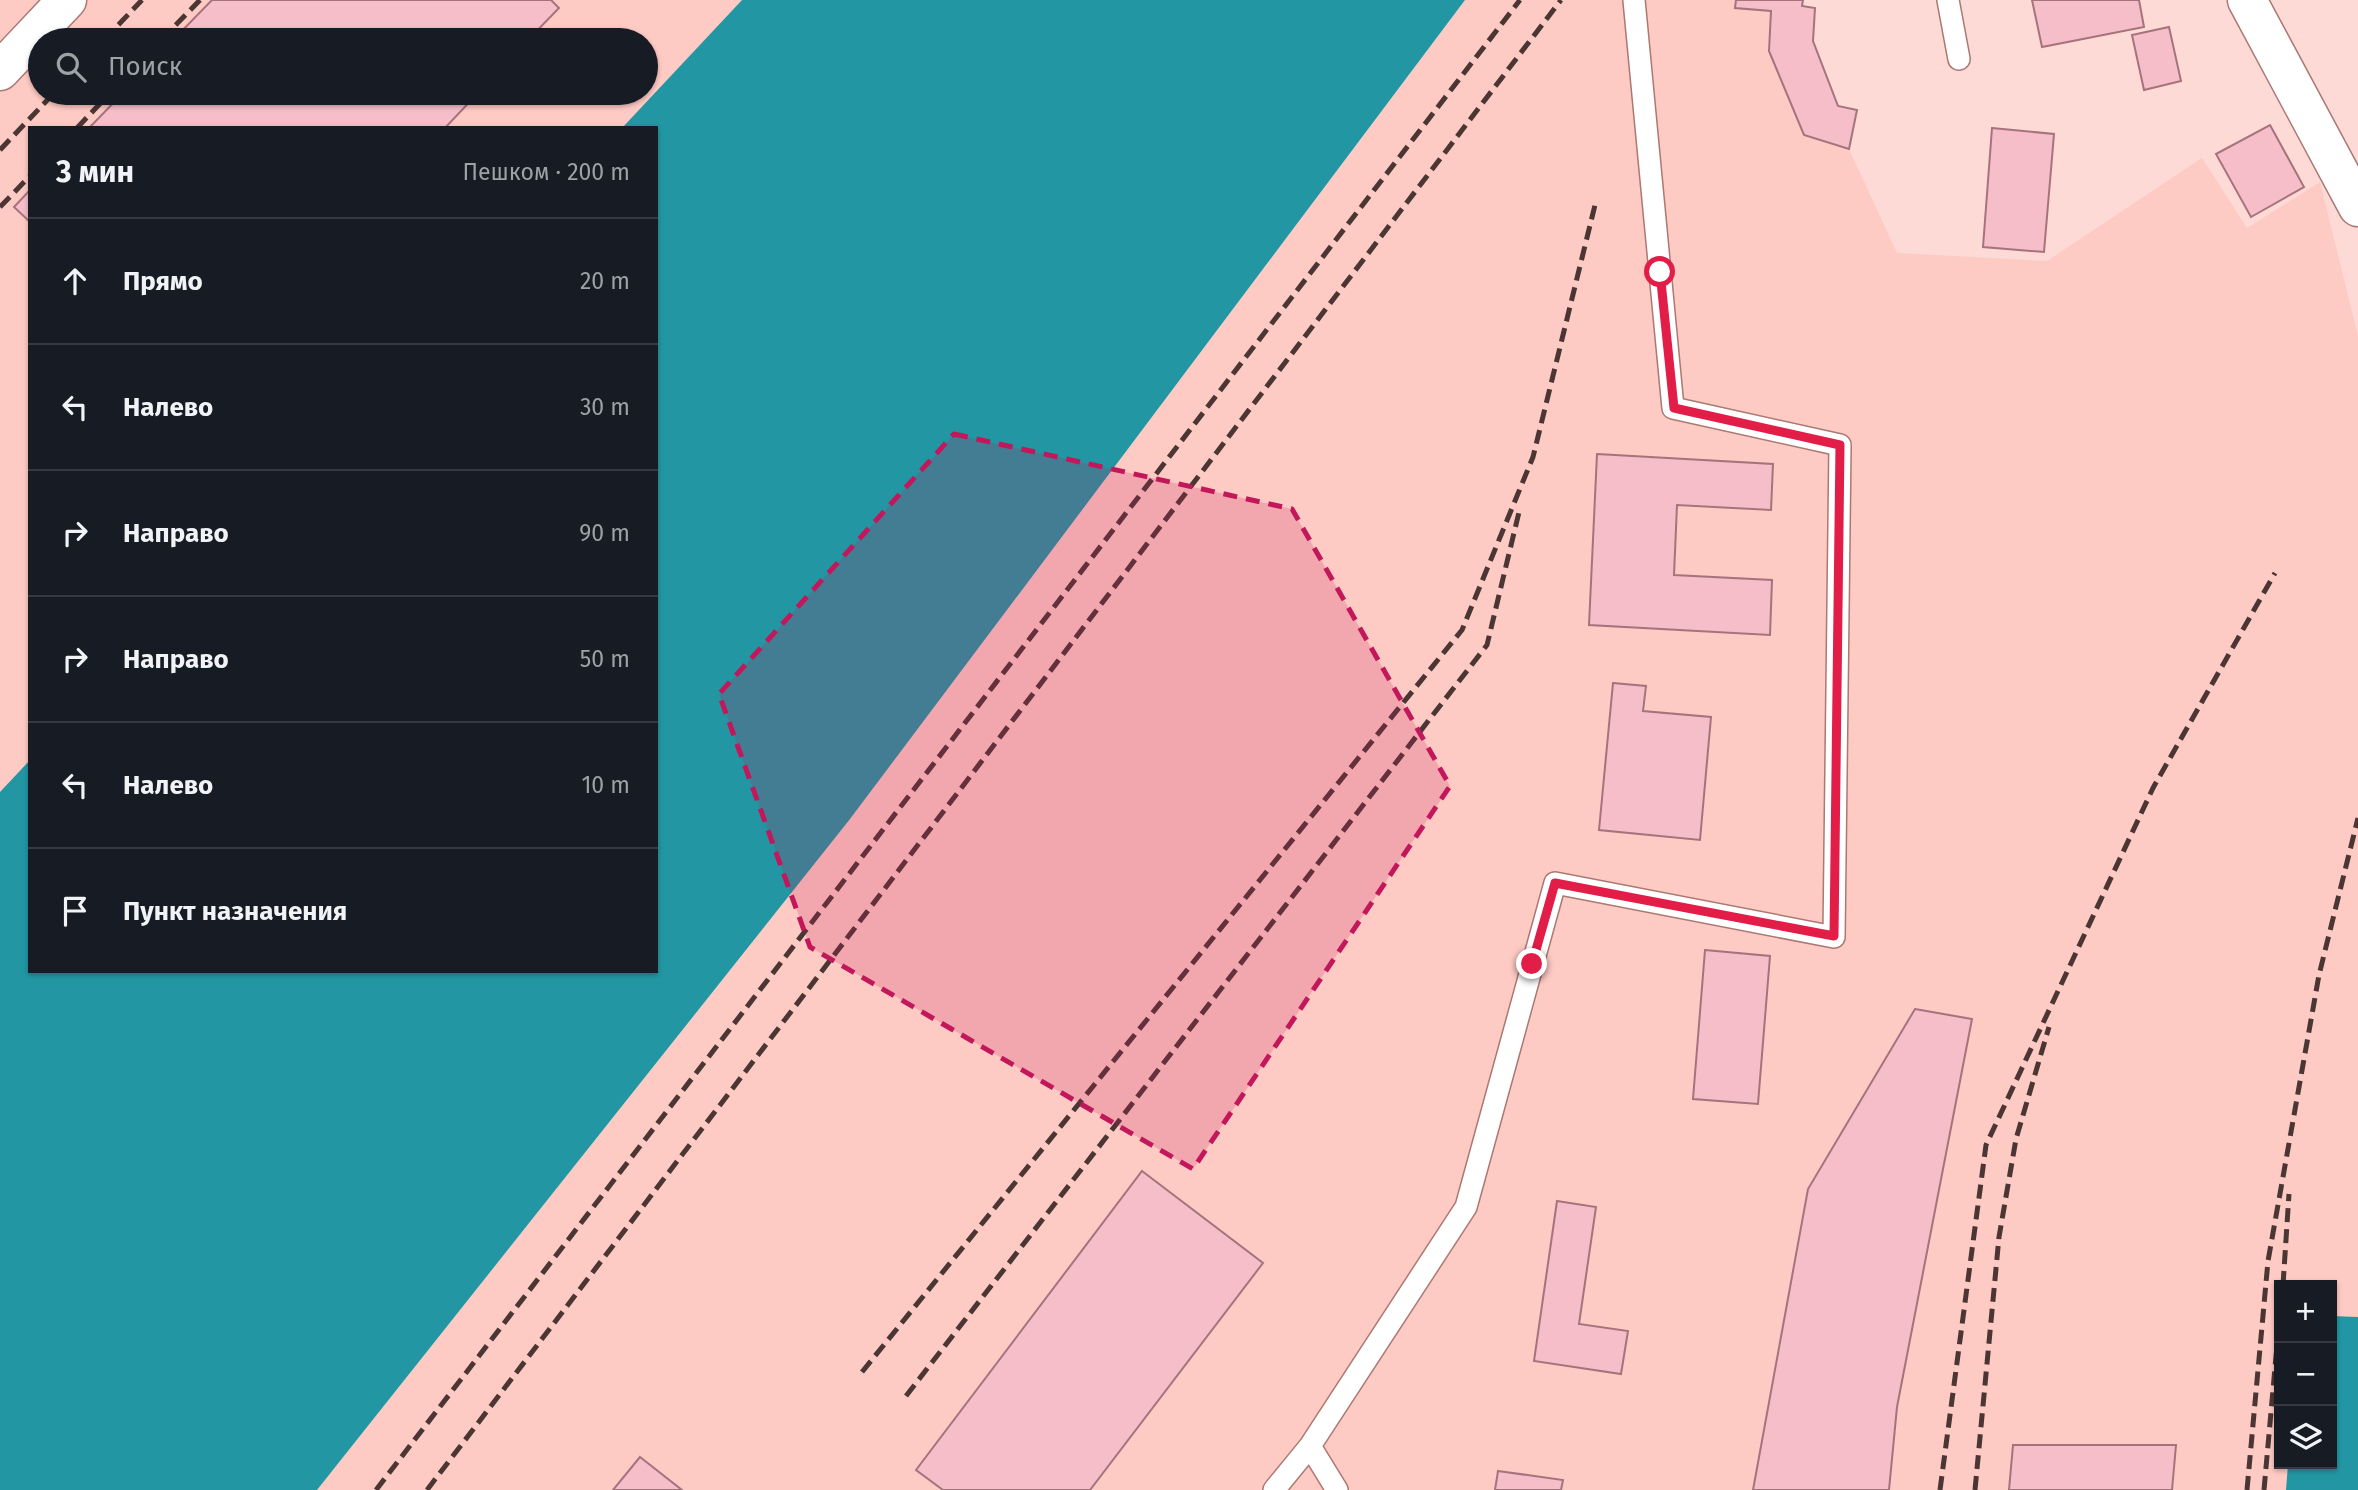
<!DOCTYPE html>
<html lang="ru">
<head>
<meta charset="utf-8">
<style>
  body { margin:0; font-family:"Fira Sans",sans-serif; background:#20242c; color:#f1f3f6 }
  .controls { position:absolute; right:21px; bottom:21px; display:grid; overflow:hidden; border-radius:0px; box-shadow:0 2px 5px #0004 }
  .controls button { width:63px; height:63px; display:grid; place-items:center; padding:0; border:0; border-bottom:2px solid #363941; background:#171b24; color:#f1f3f6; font:35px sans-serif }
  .stop { position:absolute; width:21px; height:21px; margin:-16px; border:5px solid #e11d48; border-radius:50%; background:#fff }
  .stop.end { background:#e11d48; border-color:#fff; box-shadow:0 2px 7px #0008 }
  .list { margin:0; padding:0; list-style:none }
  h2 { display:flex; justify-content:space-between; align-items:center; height:91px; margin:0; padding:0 28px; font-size:30px }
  h2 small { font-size:23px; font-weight:400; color:#9ea1a6 }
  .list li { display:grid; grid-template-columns:46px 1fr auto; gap:21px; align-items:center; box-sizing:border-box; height:126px; padding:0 28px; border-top:2px solid #363941 }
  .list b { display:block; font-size:26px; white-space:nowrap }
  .list em { font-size:23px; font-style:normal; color:#9ea1a6 }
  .icon { flex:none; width:38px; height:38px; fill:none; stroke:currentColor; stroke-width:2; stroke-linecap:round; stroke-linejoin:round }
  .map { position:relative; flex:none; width:2358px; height:1490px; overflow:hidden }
  .search { position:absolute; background:#171b24; box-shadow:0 2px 5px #0004; left:28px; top:28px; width:630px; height:77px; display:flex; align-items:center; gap:18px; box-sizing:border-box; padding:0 24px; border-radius:38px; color:#9ea1a6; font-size:26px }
  .panel { position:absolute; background:#171b24; box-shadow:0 2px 5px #0004; left:28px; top:126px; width:630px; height:847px; border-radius:0px }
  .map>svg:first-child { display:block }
</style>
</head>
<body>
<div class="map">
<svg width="2358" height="1490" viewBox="0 0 2358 1490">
  <rect width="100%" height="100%" fill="#fddad6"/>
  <path fill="#fecac4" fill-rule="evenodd" d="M0,0H742L622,128H30V760L0,792ZM40,40H646V93H40Z
    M1465,0H1736L1735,7L1771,11L1769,51L1804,135L1849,149L1897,253L2047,261L2202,158L2247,228L2320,182L2358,336V1317L2332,1316V1285H2279V1464H2288L2286,1490H317L850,819Z"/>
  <path fill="#2297a3" d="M742,0H1465L850,819L317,1490H0V792L30,760V971H656V128H622Z
    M2332,1316L2358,1317V1490H2286L2288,1464H2332Z"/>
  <path fill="#f6bec9" stroke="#a6737d" stroke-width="2" d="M212,0H551L559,8L528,40H173Z
    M1736,0H1803L1802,6L1815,8L1813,41L1838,106L1857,110L1849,149L1804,135L1769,51L1771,11L1735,8Z
    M2032,0H2139L2144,27L2042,47Z
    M2169,27L2181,81L2144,90L2132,35Z
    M123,93H478L445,128H89Z
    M2270,125L2304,187L2251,217L2216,154Z
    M1992,128L2054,134L2044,252L1983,247Z
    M30,190V222L14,207Z
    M1597,454L1773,464L1771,510L1677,505L1674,575L1772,580L1770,635L1589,625Z
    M1613,683L1646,686L1643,711L1711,717L1700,840L1599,830Z
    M1705,950L1770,956L1758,1104L1693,1099Z
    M1915,1009L1972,1019L1897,1407L1889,1490H1753L1808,1189Z
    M1142,1171L1263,1263L1090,1490H943L916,1470Z
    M1557,1201L1596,1207L1579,1324L1628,1331L1621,1374L1534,1361Z
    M2013,1445H2176L2172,1490H2009Z
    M640,1457L682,1490H613Z
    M1498,1471L1563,1480L1561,1490H1495Z"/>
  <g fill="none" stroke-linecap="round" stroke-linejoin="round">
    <defs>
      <path id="lane" d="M1948,0L1959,59
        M1310,1446L1337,1490
        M1274,1490L1310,1446L1466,1207L1555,883L1834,937L1840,445L1673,408L1634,0"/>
      <path id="street" d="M0,71L67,0"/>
      <path id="secondary" d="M2247,0L2358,207"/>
    </defs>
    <use href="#lane" stroke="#ab7872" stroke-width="24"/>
    <use href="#street" stroke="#ab7872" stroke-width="41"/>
    <use href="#secondary" stroke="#ab7872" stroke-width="41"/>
    <use href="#lane" stroke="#fff" stroke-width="21"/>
    <use href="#street" stroke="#fff" stroke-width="38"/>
    <use href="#secondary" stroke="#fff" stroke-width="38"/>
    <path stroke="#4b3634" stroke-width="5" stroke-dasharray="14 7" stroke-linecap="butt" d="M104,40L142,0
      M161,40L200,0
      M77,128L110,93
      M0,150L54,93
      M0,207L30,176
      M2283,1285L2289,1194
      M862,1372L1462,630L1533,457L1596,201
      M906,1396L1487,645L1520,508
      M376,1490L1520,0
      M427,1490L1561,0
      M1940,1490L1986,1145L2153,788L2275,573
      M1975,1490L1999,1237L2016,1139L2049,1027
      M2247,1490L2268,1261L2319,975L2358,818
      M2264,1490L2279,1323"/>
  </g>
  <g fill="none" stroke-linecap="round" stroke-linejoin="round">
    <path stroke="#e11d48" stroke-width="9" d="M1532,964L1555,883L1834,936L1840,445L1674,408L1660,272"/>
  </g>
  <path fill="#c2185b" fill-opacity="0.2" stroke="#c2185b" stroke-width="5" stroke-dasharray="14 9" stroke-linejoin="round" d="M954,434L1292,509L1450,786L1193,1169L810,947L719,694Z"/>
</svg>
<div class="controls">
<button>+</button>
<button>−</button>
<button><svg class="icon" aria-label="layers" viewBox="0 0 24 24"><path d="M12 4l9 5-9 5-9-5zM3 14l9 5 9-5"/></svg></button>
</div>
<div class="stop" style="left:1660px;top:272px"></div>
<div class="stop end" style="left:1532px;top:964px"></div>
<div class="search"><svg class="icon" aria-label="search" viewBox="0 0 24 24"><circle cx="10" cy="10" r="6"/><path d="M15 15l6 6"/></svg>Поиск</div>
<section class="panel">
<h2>3 мин<small>Пешком · 200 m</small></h2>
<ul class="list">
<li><svg class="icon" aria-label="ahead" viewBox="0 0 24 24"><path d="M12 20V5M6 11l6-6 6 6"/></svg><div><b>Прямо</b></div><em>20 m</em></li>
<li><svg class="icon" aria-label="left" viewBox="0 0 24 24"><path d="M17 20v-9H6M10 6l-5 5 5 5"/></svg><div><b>Налево</b></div><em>30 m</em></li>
<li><svg class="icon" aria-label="right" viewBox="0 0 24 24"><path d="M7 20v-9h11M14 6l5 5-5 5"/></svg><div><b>Направо</b></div><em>90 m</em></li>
<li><svg class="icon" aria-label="right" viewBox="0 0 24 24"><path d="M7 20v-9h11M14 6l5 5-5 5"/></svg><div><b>Направо</b></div><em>50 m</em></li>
<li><svg class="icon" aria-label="left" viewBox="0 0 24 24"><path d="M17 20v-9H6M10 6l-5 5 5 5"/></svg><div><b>Налево</b></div><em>10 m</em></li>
<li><svg class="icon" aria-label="arrive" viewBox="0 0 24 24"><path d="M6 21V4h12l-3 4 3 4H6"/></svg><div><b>Пункт назначения</b></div></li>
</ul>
</section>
</div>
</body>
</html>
